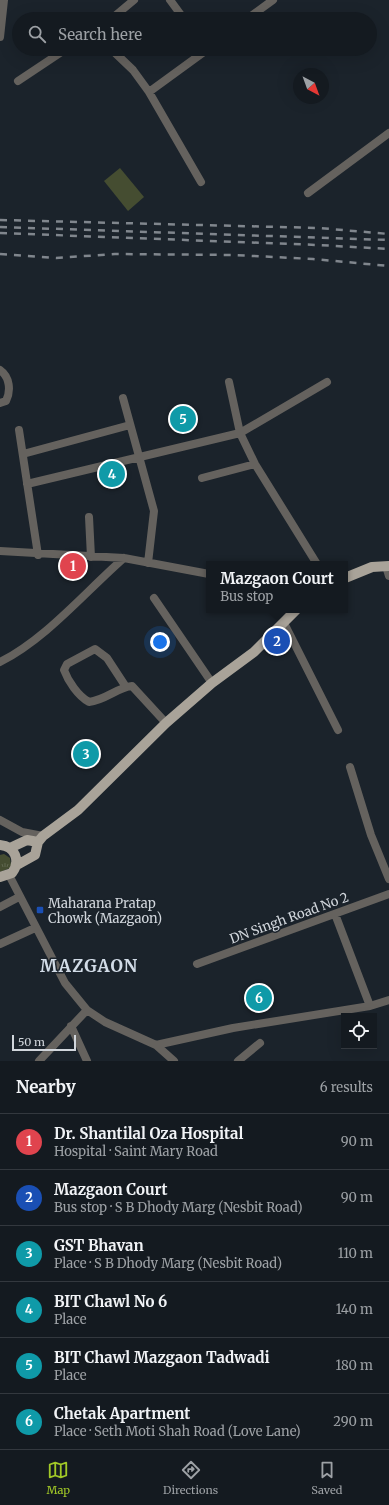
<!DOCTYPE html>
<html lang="en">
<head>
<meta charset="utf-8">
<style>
  body { margin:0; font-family:Merriweather,serif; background:#1d2329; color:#f1f3f6 }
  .controls { position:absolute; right:12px; bottom:12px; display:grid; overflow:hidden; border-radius:0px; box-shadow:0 4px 16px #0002 }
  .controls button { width:36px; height:36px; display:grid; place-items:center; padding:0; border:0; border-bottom:1px solid #33383e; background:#141a20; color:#f1f3f6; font:20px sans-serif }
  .compass { position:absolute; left:293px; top:68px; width:36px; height:36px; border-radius:50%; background:#141a20; box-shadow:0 4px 16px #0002; rotate:139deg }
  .scale { position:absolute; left:12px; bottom:10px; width:64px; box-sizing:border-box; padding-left:4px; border:2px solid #d1d6dc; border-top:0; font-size:11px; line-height:14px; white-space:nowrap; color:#d1d6dc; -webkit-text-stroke:3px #1b232b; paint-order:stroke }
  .you { position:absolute; left:160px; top:642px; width:14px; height:14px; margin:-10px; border:3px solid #fff; border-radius:50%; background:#1a73e8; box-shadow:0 0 0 6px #1a73e833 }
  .badge { display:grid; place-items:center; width:26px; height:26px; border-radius:50%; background:#a2c927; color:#fff; font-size:13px; font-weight:700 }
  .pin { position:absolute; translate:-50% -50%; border:2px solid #fff; box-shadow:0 1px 4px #0006 }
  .popup { position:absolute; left:206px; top:561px; width:142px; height:52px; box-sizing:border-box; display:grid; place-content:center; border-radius:0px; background:#141a20; filter:drop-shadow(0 1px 3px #0005); font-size:13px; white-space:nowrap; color:#9da1a5 }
  .popup b { font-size:15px; color:#f1f3f6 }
  .popup::after { content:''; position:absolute; left:50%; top:100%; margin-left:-8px; border:8px solid transparent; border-top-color:#141a20 }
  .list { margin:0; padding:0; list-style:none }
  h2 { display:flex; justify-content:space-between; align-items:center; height:52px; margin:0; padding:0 16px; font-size:17px }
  h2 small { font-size:13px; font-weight:400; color:#9da1a5 }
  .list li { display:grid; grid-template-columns:26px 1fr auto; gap:12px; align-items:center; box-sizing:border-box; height:56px; padding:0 16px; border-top:1px solid #33383e }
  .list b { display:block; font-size:15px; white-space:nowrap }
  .list p { margin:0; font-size:13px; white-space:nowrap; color:#9da1a5 }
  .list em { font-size:13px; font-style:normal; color:#9da1a5 }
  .icon { flex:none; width:22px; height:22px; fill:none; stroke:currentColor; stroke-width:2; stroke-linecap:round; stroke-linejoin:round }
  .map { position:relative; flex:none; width:389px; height:1061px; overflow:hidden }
  .search { position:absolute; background:#141a20; box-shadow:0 4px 16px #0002; left:12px; right:12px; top:12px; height:44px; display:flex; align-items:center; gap:10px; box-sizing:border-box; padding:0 14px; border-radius:22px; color:#9da1a5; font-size:15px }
  .sheet { height:388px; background:#141a20 }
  nav { display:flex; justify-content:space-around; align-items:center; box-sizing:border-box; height:56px; border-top:1px solid #33383e; background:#141a20; font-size:11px; color:#9da1a5 }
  nav a { display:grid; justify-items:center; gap:2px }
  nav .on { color:#a2c927 }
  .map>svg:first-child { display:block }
</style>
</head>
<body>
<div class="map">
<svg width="389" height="1061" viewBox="0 0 389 1061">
  <defs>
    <pattern id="grass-tufts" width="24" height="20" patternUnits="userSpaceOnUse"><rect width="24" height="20" fill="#454d31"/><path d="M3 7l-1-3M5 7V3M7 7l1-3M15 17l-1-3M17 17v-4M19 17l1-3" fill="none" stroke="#5f664e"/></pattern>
  </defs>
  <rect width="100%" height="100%" fill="#1b232b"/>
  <path fill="url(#grass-tufts)" d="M4,854L10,858L11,865L10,868L0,872V855Z"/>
  <path fill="#454d31" d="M120,168L144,197L128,211L104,181Z"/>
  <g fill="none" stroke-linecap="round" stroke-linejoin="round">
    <path stroke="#65625e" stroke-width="8" d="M170,0L184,19
      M116,19V15L134,0
      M247,19L273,0
      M0,37L4,0
      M111,49L133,70L149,92L201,182
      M18,81L63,51L70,49
      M149,92L208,49
      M308,193L389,133
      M0,370C10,377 11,391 6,401L0,403
      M229,382L240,433L255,464L317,564
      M123,398L154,511L148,563
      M19,430L38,555
      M23,454L130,425
      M202,478L255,464
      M27,484L240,433L327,382
      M89,517L91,557
      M0,551L124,558L209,574
      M386,566L389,576
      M154,598L212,683
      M284,623L338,730
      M0,662C46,639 85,592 124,558
      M126,687L107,658L95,649L67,664L64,670C68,681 78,696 89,702C106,700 118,687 132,686L166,723
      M350,767L371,835L389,879
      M0,820L22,832L43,836
      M9,875L65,983L87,1010L105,1022L156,1045L174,1061
      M0,907L19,897
      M335,914L370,1006
      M0,944L35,928
      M197,964L389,894
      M71,1026L87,1061
      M156,1045L233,1028L370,1006L389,1000
      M39,1061L87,1010
      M238,1061L260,1043"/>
    <path stroke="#a9a399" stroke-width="10" d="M345,578L372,567L389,566
      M0,845C15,846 21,861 12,873L0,877
      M10,848L27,840L38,842
      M17,865L35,855L38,842L43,836L78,810L166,723L212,683L254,652L296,610"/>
    <path stroke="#80868d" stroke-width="2.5" stroke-dasharray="7 7" stroke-linecap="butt" d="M0,220L319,228L389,234
      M0,227L389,240
      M0,233L318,245L389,249
      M0,254L56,258L115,254L234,255L313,259L389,266"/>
  </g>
  <rect fill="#1a4fb4" stroke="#1b232b" stroke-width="1.5" x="36" y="906" width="8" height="8" rx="2"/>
  <g text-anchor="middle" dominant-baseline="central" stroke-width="3" stroke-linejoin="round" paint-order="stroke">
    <g font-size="13" fill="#d1d6dc" stroke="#1b232b" text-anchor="start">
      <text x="48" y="903">Maharana Pratap<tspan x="48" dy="15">Chowk (Mazgaon)</tspan></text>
    </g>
    <g font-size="13" fill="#d1d6dc" stroke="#1b232b">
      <text transform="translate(289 918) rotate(-20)">DN Singh Road No 2</text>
    </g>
    <g font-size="17" font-weight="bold" letter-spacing="1" fill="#d2dce7" stroke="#1b232b">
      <text x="89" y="966">MAZGAON</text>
    </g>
  </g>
</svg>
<div class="controls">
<button><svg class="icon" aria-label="locate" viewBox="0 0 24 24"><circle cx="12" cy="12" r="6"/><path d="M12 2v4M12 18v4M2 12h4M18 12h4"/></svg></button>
</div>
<svg class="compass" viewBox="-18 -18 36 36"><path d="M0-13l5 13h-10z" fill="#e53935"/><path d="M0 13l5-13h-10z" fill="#9da1a5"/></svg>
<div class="scale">50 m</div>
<div class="you"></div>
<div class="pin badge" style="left:73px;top:566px;background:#e0444e">1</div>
<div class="pin badge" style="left:277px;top:641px;background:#1a4fb4">2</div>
<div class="popup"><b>Mazgaon Court</b>Bus stop</div>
<div class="pin badge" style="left:86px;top:754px;background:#0f9aa8">3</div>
<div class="pin badge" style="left:112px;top:474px;background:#0f9aa8">4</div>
<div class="pin badge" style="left:183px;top:419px;background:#0f9aa8">5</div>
<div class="pin badge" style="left:259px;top:998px;background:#0f9aa8">6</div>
<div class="search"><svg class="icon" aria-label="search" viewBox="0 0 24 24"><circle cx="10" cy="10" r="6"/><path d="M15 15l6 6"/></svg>Search here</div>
</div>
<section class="sheet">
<h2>Nearby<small>6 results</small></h2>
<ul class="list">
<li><span class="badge" style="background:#e0444e">1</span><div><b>Dr. Shantilal Oza Hospital</b><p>Hospital · Saint Mary Road</p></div><em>90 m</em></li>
<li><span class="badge" style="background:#1a4fb4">2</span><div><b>Mazgaon Court</b><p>Bus stop · S B Dhody Marg (Nesbit Road)</p></div><em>90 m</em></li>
<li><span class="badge" style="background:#0f9aa8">3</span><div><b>GST Bhavan</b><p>Place · S B Dhody Marg (Nesbit Road)</p></div><em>110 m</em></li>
<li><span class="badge" style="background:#0f9aa8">4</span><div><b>BIT Chawl No 6</b><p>Place</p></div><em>140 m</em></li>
<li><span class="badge" style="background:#0f9aa8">5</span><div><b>BIT Chawl Mazgaon Tadwadi</b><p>Place</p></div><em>180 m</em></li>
<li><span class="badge" style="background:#0f9aa8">6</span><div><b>Chetak Apartment</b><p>Place · Seth Moti Shah Road (Love Lane)</p></div><em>290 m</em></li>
</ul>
</section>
<nav>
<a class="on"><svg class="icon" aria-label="map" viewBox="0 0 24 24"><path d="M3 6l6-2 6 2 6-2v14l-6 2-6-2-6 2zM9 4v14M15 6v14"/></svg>Map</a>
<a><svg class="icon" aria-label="directions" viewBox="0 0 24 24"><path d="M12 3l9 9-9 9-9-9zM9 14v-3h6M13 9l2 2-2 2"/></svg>Directions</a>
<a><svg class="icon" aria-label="saved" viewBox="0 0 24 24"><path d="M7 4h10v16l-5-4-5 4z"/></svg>Saved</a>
</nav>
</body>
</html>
